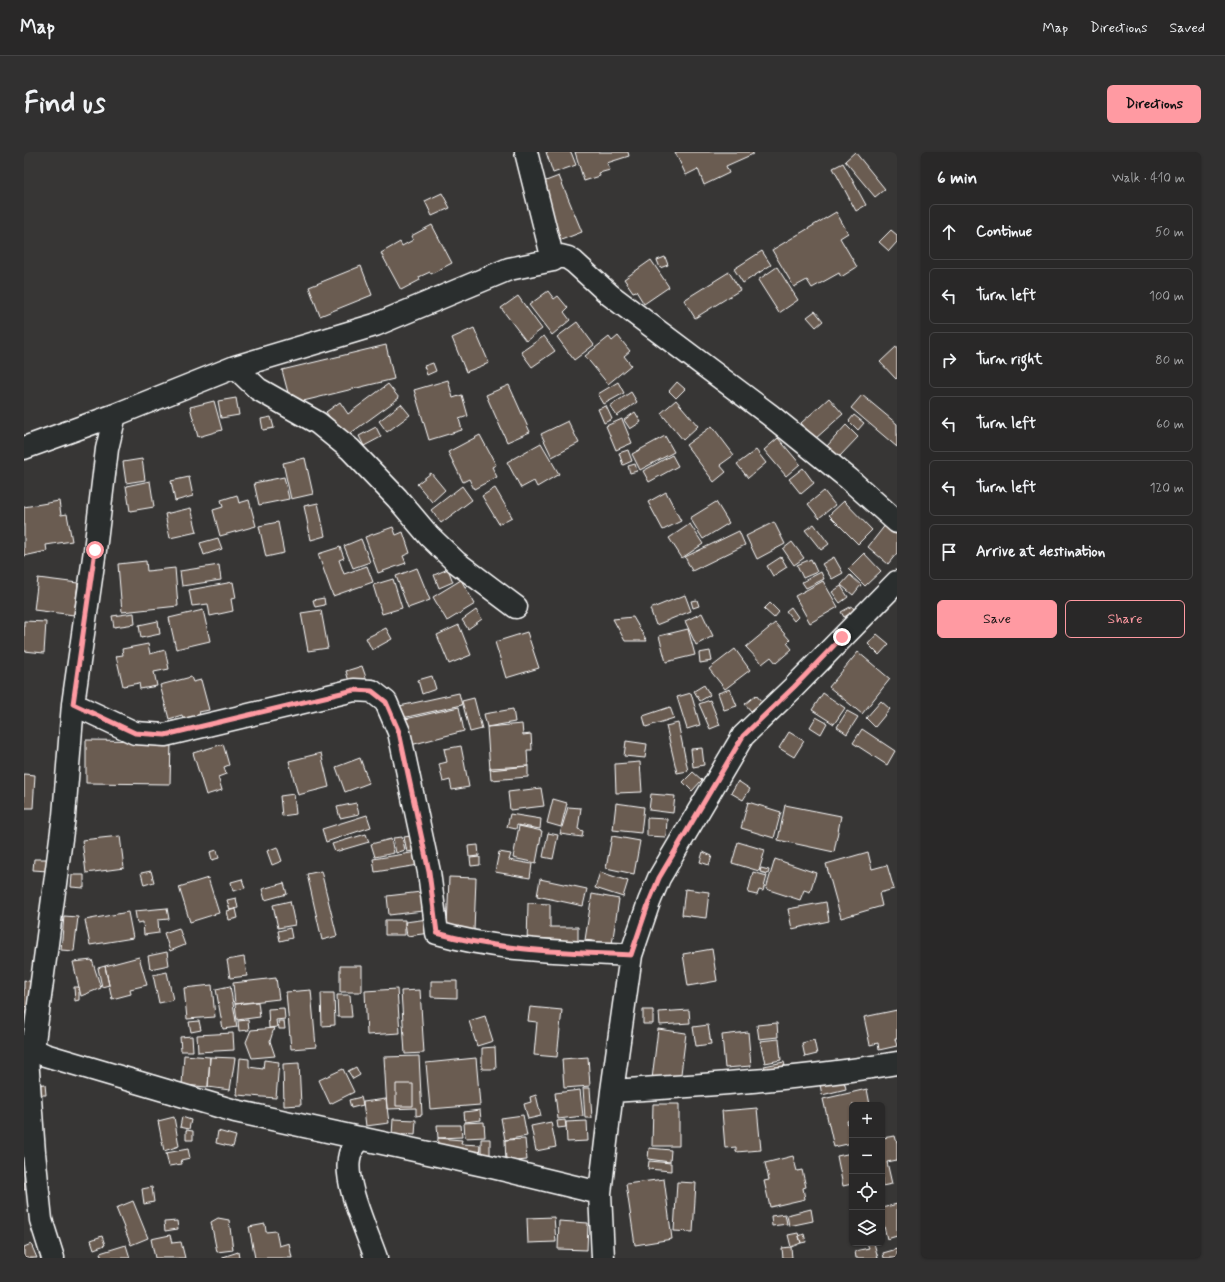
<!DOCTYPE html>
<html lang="en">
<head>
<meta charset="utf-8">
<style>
  body { margin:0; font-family:Mynerve,sans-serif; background:#313030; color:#f1f3f6 }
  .controls { position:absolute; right:12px; bottom:12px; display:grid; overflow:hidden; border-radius:6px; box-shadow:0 1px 3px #0004 }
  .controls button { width:36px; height:36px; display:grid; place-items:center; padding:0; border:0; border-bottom:1px solid #454445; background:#292828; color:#f1f3f6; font:20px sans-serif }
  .stop { position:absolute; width:12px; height:12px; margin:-9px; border:3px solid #ff9aa2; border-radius:50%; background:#fff }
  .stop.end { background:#ff9aa2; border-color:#fff; box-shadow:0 1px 4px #0008 }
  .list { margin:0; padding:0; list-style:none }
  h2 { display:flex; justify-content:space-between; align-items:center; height:52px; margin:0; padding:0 16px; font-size:17px }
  h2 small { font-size:13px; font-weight:400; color:#a5a6a8 }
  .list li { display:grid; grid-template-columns:26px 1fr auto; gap:12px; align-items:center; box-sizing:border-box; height:56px; margin:0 8px 8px; padding:0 8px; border:1px solid #454445; border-radius:6px }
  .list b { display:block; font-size:15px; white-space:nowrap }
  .list em { font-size:13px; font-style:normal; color:#a5a6a8 }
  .actions { display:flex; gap:8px; padding:12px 16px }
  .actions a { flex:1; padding:9px 0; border:1px solid #ff9aa2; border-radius:6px; text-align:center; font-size:14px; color:#ff9aa2 }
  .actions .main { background:#ff9aa2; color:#111 }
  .icon { flex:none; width:22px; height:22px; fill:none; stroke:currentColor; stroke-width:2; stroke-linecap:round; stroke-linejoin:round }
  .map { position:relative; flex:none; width:873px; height:1106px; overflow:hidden; border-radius:6px }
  header { display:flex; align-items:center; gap:24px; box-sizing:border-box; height:56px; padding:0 20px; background:#292828; border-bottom:1px solid #454445 }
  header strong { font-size:19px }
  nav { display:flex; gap:22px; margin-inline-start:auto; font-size:14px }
  .intro { display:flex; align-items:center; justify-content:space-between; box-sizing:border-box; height:96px; padding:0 24px }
  h1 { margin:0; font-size:28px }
  .button { padding:10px 18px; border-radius:6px; background:#ff9aa2; color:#111; font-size:14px; font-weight:700 }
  main { display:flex; gap:24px; padding:0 24px }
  aside { flex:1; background:#292828; border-radius:6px; box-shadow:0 1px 3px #0004 }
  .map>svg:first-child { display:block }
</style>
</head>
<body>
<header>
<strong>Map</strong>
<nav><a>Map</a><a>Directions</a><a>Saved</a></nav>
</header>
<div class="intro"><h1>Find us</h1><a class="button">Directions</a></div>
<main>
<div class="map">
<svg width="873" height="1106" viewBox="0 0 873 1106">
  <rect width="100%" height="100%" fill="#373635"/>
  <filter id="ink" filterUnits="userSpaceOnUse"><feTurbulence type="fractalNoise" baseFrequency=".025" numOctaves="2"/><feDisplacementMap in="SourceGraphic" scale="8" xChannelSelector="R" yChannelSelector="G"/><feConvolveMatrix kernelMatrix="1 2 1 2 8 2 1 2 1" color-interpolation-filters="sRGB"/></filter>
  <g filter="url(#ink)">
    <path fill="#6a5b51" stroke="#fff" d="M522,0H547L552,13L529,21Z
      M551,0H604L605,4L583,11L586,18L575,21L576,24L560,29Z
      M651,0H729V2L702,14L705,21L680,33L674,17L662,23Z
      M831,0L861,37L851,45L821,9Z
      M819,11L842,53L832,59L809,16Z
      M535,24L558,80L537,88L514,32Z
      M418,41L426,56L408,64L401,49Z
      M812,60L824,81L816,86L833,115L817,125L815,121L788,136L783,128L770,135L748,98Z
      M408,73L428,111L407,122L406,120L395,125L396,128L377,138L357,101L376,90L378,94L389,88L387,84Z
      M867,78L873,83V90L865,99L855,90Z
      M738,99L747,113L719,131L710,117Z
      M641,105L644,113L636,116L633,108Z
      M627,108L645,135L620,152L612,139L609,140L600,127Z
      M337,114L348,143L296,164L285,135Z
      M753,115L774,148L755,161L734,128Z
      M705,120L716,138L671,166L660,148Z
      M524,139L530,147L534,144L544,156L540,160L546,168L528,183L505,153Z
      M494,144L518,177L502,189L477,156Z
      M791,159L799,169L792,175L783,165Z
      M553,170L570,193L550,208L533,185Z
      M450,176L465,211L442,220L428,186Z
      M520,184L531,199L508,215L497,200Z
      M594,184L606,199L600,204L607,213L584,232L561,204L585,185L588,189Z
      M362,193L370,227L267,252L258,218Z
      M873,194V226L872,227L856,210Z
      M409,211L412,219L403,223L400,214Z
      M424,228L429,246L438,243L444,264L435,267L438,278L405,288L390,238Z
      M594,230L600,241L580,252L574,242Z
      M653,230L661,237L652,246L645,239Z
      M364,232L375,246L320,286L302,260L316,250L324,262Z
      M485,233L506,280L483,290L462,243Z
      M607,240L613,250L593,264L586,254Z
      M838,243L873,272V295L827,256Z
      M212,246L215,263L197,266L194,249Z
      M805,246L819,262L791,287L777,271Z
      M652,248L674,274L659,288L637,261Z
      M190,249L198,278L174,285L166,255Z
      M377,252L386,263L363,280L355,269Z
      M582,254L588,267L580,271L574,257Z
      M611,260L617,270L606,277L600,268Z
      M830,263L840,271L834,278L825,269Z
      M247,265L250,276L239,278L237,267Z
      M598,267L608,291L592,298L582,274Z
      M544,269L555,291L528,305L517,282Z
      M822,273L834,285L815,305L803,294Z
      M688,274L710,303L696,313L702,320L690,330L662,293Z
      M352,275L357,285L340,294L335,284Z
      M456,283L472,313L468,315L473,325L450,337L445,327L439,330L424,300Z
      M641,284L650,300L616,318L608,302Z
      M754,286L776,312L762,324L740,298Z
      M517,291L535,322L513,335L510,329L497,336L483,310Z
      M604,298L608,309L599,313L595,301Z
      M732,298L742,311L724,326L713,312Z
      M648,303L654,314L625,330L619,319Z
      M281,306L289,342L267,347L259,311Z
      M118,307L121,328L102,331L99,310Z
      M611,312L613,319L606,321L604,314Z
      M779,316L790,331L777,342L765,327Z
      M407,321L421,338L408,350L393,332Z
      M165,325L169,344L151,349L147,329Z
      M260,325L265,347L235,353L230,331Z
      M126,329L130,355L106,359L102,334Z
      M438,334L448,348L417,371L407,358Z
      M471,336L488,365L475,372L458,344Z
      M800,339L811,353L795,366L784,352Z
      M642,340L657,369L639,378L624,350Z
      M213,343L215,351L225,348L232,374L196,384L189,358L199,355L197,348Z
      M35,349L37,363L43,362L48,389L22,393L23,399L0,404V355Z
      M820,349L848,378L834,392L805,363Z
      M692,350L705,371L679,387L666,366Z
      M294,351L301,384L287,388L280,354Z
      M167,356L173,380L146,386L141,362Z
      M254,370L260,401L242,405L235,374Z
      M750,370L761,392L733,407L722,384Z
      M666,372L679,392L658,406L645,386Z
      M790,372L805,392L797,398L781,378Z
      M862,372L873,382V401L864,412L844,395Z
      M369,375L372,383L379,380L386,401L379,404L382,411L354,421L341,385Z
      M715,379L721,393L668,419L661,405Z
      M194,386L198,397L180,403L176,391Z
      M337,387L346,410L329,416L320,394Z
      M768,390L780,406L770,413L759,397Z
      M316,395L320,406L315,408L320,422L343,414L349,430L309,444L294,402Z
      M840,401L857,419L841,434L824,417Z
      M757,405L763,415L749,424L743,414Z
      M810,405L819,421L808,427L798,412Z
      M787,407L793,420L779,426L773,413Z
      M122,409L123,419L151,416L154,454L98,460L94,412Z
      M195,413L197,428L158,434L156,419Z
      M393,416L406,448L384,456L372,424Z
      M424,417L429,430L415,436L410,423Z
      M797,420L800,427L782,436L778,430Z
      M826,423L837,433L829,443L817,433Z
      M14,426L54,431L50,463L10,458Z
      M369,427L378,456L358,462L349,433Z
      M437,428L451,452L423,469L409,445Z
      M799,429L814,455L786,471L771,444Z
      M209,430L212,446L207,447L209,459L186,464L184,452L168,454L165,438Z
      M817,434L824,445L816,451L808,440Z
      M661,443L667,459L632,473L626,457Z
      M300,446L301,453L291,455L289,448Z
      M673,448L675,454L669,456L667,449Z
      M746,451L755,460L750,466L740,457Z
      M828,454L831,459L820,465L817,460Z
      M767,455L774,465L770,469L762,459Z
      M179,458L186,489L152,497L145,466Z
      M297,458L304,496L284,499L277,461Z
      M452,458L458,467L444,477L438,468Z
      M110,461L111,472L90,475L88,464Z
      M678,461L689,484L672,493L661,469Z
      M609,465L623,489H601L589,467Z
      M0,469L22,470L20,501L0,499Z
      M134,469L136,482L117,486L115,473Z
      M751,471L766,488L763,491L768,497L752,511L747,505L738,512L722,495Z
      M435,473L447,503L425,512L413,483Z
      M362,476L368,487L348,498L342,486Z
      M664,477L671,503L642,510L635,484Z
      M503,480L515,516L482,526L471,490Z
      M853,482L865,492L855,503L844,492Z
      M124,492L126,502L141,498L145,517L130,520L133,534L116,537L115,531L99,534L92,504L99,503L98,497Z
      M711,497L726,518L701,537L685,517Z
      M686,499L688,509L676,511L675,501Z
      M834,500L866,527L838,562L805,535Z
      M338,514L344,531L327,537L322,519Z
      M408,524L412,537L398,542L394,528Z
      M167,525L169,530L177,528L185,558L175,560L177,565L160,570L158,563L145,567L136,533Z
      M680,533L686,543L676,549L670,539Z
      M706,537L713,554L700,558L694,541Z
      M435,541L438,553L374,567L371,555Z
      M667,541L676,573L663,577L653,545Z
      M799,541L821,556L810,572L788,558Z
      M732,543L738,550L727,559L721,552Z
      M450,546L458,577L446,580L438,549Z
      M686,548L696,573L686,577L675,552Z
      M857,549L866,557L851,575L842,566Z
      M435,555L440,579L383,594L377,568Z
      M646,555L650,566L622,575L619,564Z
      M489,557L491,570L463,575L460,562Z
      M823,559L834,565L823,582L813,575Z
      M792,565L803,571L797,582L786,575Z
      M654,571L664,619L653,621L642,574Z
      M498,572L499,583L507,582L508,598H503L504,614L466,618L463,575Z
      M838,577L871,599L863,613L829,591Z
      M765,580L780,589L770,605L755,596Z
      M62,588L147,589L146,632L62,631Z
      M602,589L623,592L621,606L600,604Z
      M199,592L205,613L200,615L202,622L194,625L198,638L182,643L169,601Z
      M437,594L445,635L428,638L426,628L419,630L415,612L423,610L420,597Z
      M678,596L680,613L669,615L667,597Z
      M297,601L305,635L274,643L265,609Z
      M336,606L345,631L321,640L312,615Z
      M616,610L618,640L592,641L591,612Z
      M504,614V625L467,628L466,616Z
      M669,620L678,628L668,639L659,630Z
      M0,622L11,623L9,656H0Z
      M714,629L726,637L719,648L707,641Z
      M517,636L520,654L486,658L484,640Z
      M270,642L272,662L258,664L256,644Z
      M627,642L651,644L649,661L625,658Z
      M529,647L543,651L537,675L523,671Z
      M724,650L757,660L750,686L717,676Z
      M332,651L335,662L316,666L313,655Z
      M592,651L620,655L617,681L589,678Z
      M761,653L817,664L810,700L754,688Z
      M544,655L557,656L554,677L559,679L558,685L536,682Z
      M486,662L517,667L516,677L493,673L492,677L483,675Z
      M343,663L347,675L302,690L298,677Z
      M623,666L643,667L642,685L623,684Z
      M495,674L518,679L512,711L489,706Z
      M524,681L534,683L529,707L519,705Z
      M342,682L345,690L311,700L308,692Z
      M96,684L100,716L62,721L58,688Z
      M386,684L389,699L383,700L380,685Z
      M588,684L616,689L610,722L582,716Z
      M378,685L381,698L372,701L369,686Z
      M367,687L370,701L351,705L347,692Z
      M714,690L741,698L735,719L708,711Z
      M454,693L455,704L445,705L444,694Z
      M253,695L258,709L248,713L243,699Z
      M193,698L195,706L188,708L186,700Z
      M393,700L395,713L351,720L349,707Z
      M475,700L487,702L485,708L508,712L506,726L471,720Z
      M679,700L688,704L685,713L676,710Z
      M844,700L848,717L863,713L870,737L855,741L858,754L817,766L802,712Z
      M456,705V713L447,714L446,706Z
      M10,707H24V719L9,718Z
      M751,707L792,721L786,740L780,738L776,748L742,737Z
      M737,716L745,718L744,722L736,720Z
      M127,719L130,730L120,733L117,721Z
      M297,719L313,784L298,788L283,722Z
      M576,720L604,729L599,745L571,736Z
      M729,720L743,724L739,739L735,738L733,743L724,741Z
      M48,723H60V736L47,735Z
      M425,725L452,726L450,779L423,778Z
      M184,726L195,761L166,770L155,735Z
      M218,727L221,736L209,739L207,730Z
      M516,727L563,737L559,754L513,744Z
      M260,731L263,742L241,748L238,737Z
      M661,737L685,740L682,766L658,763Z
      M397,740L399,759L365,763L363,744Z
      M568,742L595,747L588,792L561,788Z
      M212,746L214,756L206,758L203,748Z
      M266,749L271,773L254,776L249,753Z
      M802,750L805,769L768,777L764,757Z
      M504,751L526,752V775H554V794L503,793Z
      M143,756L145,767L134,768L135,781L120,783L119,770L113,771L111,759Z
      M212,757L214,766L205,768L203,759Z
      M104,760L109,786L66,793L61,768Z
      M40,764L54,765L50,799L37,798Z
      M404,767L406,781L383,784L381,770Z
      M361,768H381V783H361Z
      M155,776L161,793L146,799L140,781Z
      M266,776L268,786L256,789L254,779Z
      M688,797L693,829L664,834L659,802Z
      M143,800L145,813L126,817L124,804Z
      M115,805L123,833L106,837L107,842L88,847L81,814Z
      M220,805L223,824L206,826L203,808Z
      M68,808L77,836L57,844L49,810Z
      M81,814L85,833L78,835L74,816Z
      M316,814H338V840H316Z
      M143,820L149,848L135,851L129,823Z
      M252,826L255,847L211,852L209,831Z
      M0,828L13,831L5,862L0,861Z
      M407,829H433V846L407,845Z
      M188,833L191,865L163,867L160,836Z
      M206,834L213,875L199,877L192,837Z
      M50,835H55V848L51,849Z
      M373,837L376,881L343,883L341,839Z
      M287,838L292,895L267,897L262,840Z
      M396,838L400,901L381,902L377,839Z
      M297,841H310L311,873L298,874Z
      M313,843H326L328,865H314Z
      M234,850L236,865L213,868L211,852Z
      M506,855L538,858L533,905L510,903L513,870L504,869Z
      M260,856L261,867L252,868L253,875L245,876L244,857Z
      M619,858H629V872H619Z
      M665,858L666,871L636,873L635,860Z
      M873,858V887H871L873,894L855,898L854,891L846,893L840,865Z
      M461,864L469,889L453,894L445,869Z
      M224,868L225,878L215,879L214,869Z
      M175,869L177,878L167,880L165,870Z
      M254,869H260L261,877H255Z
      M753,871L754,885L735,887L733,873Z
      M684,873L687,892L672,894L669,875Z
      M250,876L246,889L251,904L228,906L222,890L227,878Z
      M634,877L662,881L656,930L628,927Z
      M724,880L727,914L701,916L698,883Z
      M209,881L210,898L174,900L173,883Z
      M168,884L169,899H157L156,885Z
      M755,887L757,908L741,911L736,889Z
      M790,888L793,902L781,905L778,891Z
      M471,895L472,917H458V896Z
      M160,903L186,905L184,935L158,933Z
      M395,904L398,963L392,964V956L363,957L360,905Z
      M186,905L211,906L206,938L184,935Z
      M564,905L566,934L540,936L538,907Z
      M216,906L225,907V915L239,917L240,908L255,910L252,946L213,943Z
      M452,906L456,953L406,957L402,911Z
      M760,910L761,914L742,919L740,914Z
      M275,911L277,953L260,954L259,912Z
      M332,915L336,923L329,927L324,919Z
      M319,917L330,940L306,952L295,928Z
      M817,917L822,937L798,943L794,922Z
      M21,932L22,943H12L11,933Z
      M372,932H389V954H372Z
      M559,936H566L568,966H561Z
      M843,937L846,953H828V968L823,969L828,991L810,995L799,947Z
      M556,938L559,964L534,967L531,941Z
      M512,943L517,964L504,967L500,952L507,950L506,945Z
      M337,945L339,953L327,956L325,948Z
      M362,947L365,971L342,974L339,950Z
      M629,952H655V994H628Z
      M733,956L737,998L712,1000V995L701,996L698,959Z
      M456,958L457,968L441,970L440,960Z
      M499,963L503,984L481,988L477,966Z
      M150,965L155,994L140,999L134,969Z
      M158,965L167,968L165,977L156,975Z
      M369,967L392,968L391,983L379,982L378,985L368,984Z
      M541,968L542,975L534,976L533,969Z
      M563,969L564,989L543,990L542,970Z
      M460,970L461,985L441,986L440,971Z
      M527,970L532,995L512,999L507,974Z
      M413,973H437L438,985L414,986Z
      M162,978L169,979V988H162Z
      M194,979L212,984L209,995L192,991Z
      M871,984L873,991V1008L863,1010L868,1032L858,1034V986Z
      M414,986L438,988L437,992L456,993L455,1005L413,1001Z
      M457,987H466V1005H457Z
      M501,987L503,1008L482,1010L481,988Z
      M625,996L647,998L646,1010L624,1007Z
      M164,997L166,1006L157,1008L158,1012L145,1014L142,1001Z
      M828,1001V1032L819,1034L813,1004Z
      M769,1004L773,1019L778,1018L782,1035L779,1036L781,1047L746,1055L740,1029L745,1028L741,1011Z
      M625,1009L647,1011V1019L624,1017Z
      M1,1016L4,1037L0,1038V1017Z
      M640,1027L648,1087L611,1093L602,1032Z
      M653,1030L672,1031L669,1080L650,1079Z
      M128,1035L130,1050L120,1052L118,1037Z
      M109,1049L124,1086L107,1093L92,1056Z
      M873,1052V1084L863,1087L858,1066V1056Z
      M787,1057L789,1069L765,1074L763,1063Z
      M761,1062L763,1072L748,1074L747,1064Z
      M530,1065L532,1090L504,1091L503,1066Z
      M194,1066L205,1068L209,1098L193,1100L187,1070Z
      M153,1069L154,1077L141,1079L140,1070Z
      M535,1069L564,1071L563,1098L534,1097Z
      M241,1072L242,1080L252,1079L255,1094L265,1091L268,1106H231L225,1075Z
      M774,1081L777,1091L767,1095L764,1083Z
      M780,1082L782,1090L777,1091L775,1084Z
      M146,1083L148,1091L157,1090L161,1106H131L127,1087Z
      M78,1084L81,1093L70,1097L67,1088Z
      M843,1091H850L854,1106H832L831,1099L845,1096Z
      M7,1092L13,1106H0V1095Z
      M102,1093L106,1106H78L76,1101Z
      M767,1095L768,1106H759L758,1096Z
      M873,1097V1106H860L859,1101Z
      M214,1100L215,1106H199V1105Z"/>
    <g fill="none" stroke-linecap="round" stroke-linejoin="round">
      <defs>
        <path id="minor" d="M502,0L529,108
          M211,215L234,237L294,271L326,297L373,346L405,384L432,410L492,455
          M0,296L91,263
          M49,552L111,581L141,583L330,538L348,539L362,550L375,580L405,720L413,781C476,799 542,800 607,803
          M0,893L21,903L211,959L464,1014L576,1041
          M9,897L40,664L49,552L71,398L83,297L91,263L211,215L351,173L485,117L529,108L536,104L544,106L550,110L586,143L746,263L825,327L873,370
          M3,906L10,1001L17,1068L29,1106
          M588,939C684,933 779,927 873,911
          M337,986C333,991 328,996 326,1002C318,1028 343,1079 352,1106
          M579,1106L576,1041L588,939L607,803L625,750L635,726L719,584L770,535L873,430"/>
      </defs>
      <use href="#minor" stroke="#fff" stroke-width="25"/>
      <use href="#minor" stroke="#2a2d2e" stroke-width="22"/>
    </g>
  </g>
  <g fill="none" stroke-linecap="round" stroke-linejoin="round" filter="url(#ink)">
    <path stroke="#ff9aa2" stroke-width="5" d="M71,398L49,552L111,581L141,583L330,538L348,539L362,550L375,580L405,720L413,781C476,799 542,800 607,803L625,750L635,726L719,584L770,535L818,485"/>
  </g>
</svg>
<div class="controls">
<button>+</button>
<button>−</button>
<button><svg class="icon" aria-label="locate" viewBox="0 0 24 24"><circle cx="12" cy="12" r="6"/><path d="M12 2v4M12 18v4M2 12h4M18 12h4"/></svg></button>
<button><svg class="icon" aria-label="layers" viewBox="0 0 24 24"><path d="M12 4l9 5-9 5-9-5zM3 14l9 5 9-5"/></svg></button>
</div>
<div class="stop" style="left:71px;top:398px"></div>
<div class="stop end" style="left:818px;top:485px"></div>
</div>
<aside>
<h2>6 min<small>Walk · 410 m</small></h2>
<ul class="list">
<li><svg class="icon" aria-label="ahead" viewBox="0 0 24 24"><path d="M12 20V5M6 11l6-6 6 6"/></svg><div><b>Continue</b></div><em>50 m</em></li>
<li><svg class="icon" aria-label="left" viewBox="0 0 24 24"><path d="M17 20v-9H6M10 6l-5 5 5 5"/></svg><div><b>Turn left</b></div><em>100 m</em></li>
<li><svg class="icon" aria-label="right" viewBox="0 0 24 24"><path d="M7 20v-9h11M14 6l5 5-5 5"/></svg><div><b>Turn right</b></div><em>80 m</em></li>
<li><svg class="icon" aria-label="left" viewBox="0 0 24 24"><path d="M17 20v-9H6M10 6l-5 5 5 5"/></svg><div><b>Turn left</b></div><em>60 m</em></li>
<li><svg class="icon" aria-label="left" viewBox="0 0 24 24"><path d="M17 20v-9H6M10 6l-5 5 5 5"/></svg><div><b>Turn left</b></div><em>120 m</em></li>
<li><svg class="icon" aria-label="arrive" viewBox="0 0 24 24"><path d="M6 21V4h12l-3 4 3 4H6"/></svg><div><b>Arrive at destination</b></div></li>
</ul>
<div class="actions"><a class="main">Save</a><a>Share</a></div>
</aside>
</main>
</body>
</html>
